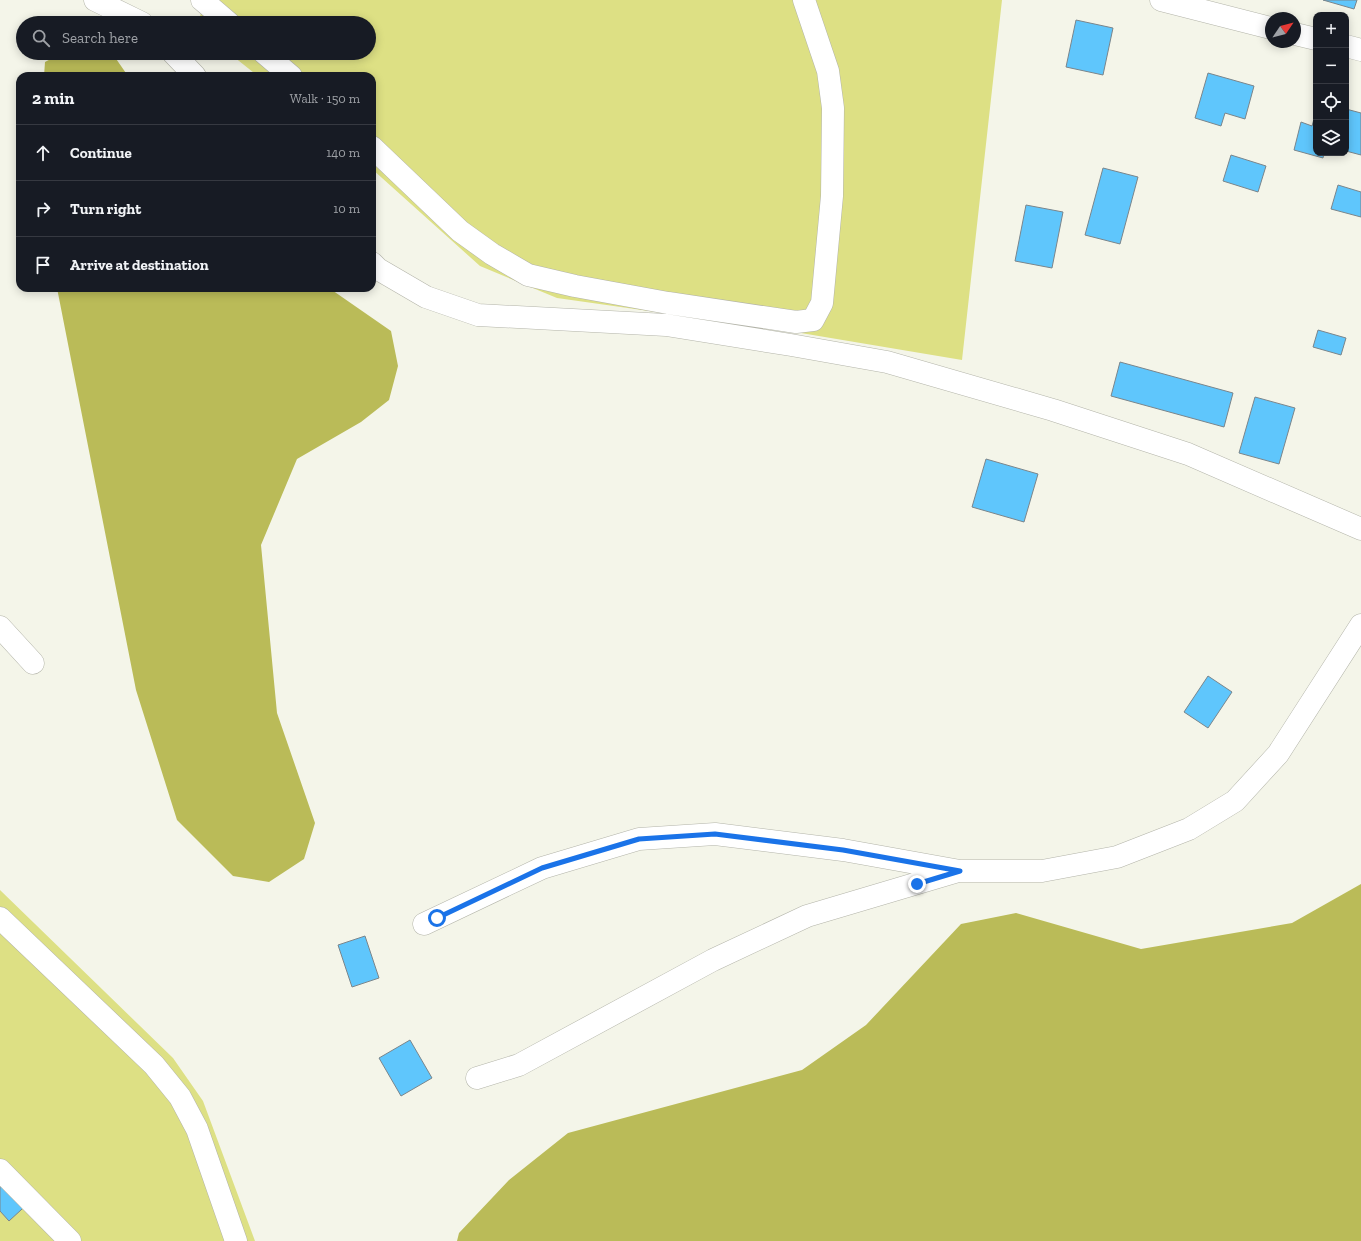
<!DOCTYPE html>
<html lang="en">
<head>
<meta charset="utf-8">
<style>
  body { margin:0; font-family:"Zilla Slab",serif; background:#20242c; color:#f1f3f6 }
  .controls { position:absolute; right:12px; top:12px; display:grid; overflow:hidden; border-radius:8px; box-shadow:0 2px 10px #0003 }
  .controls button { width:36px; height:36px; display:grid; place-items:center; padding:0; border:0; border-bottom:1px solid #363941; background:#171b24; color:#f1f3f6; font:20px sans-serif }
  .compass { position:absolute; left:1265px; top:12px; width:36px; height:36px; border-radius:50%; background:#171b24; box-shadow:0 2px 10px #0003; rotate:55deg }
  .stop { position:absolute; width:12px; height:12px; margin:-9px; border:3px solid #1a73e8; border-radius:50%; background:#fff }
  .stop.end { background:#1a73e8; border-color:#fff; box-shadow:0 1px 4px #0008 }
  .list { margin:0; padding:0; list-style:none }
  h2 { display:flex; justify-content:space-between; align-items:center; height:52px; margin:0; padding:0 16px; font-size:17px }
  h2 small { font-size:13px; font-weight:400; color:#9ea1a6 }
  .list li { display:grid; grid-template-columns:26px 1fr auto; gap:12px; align-items:center; box-sizing:border-box; height:56px; padding:0 16px; border-top:1px solid #363941 }
  .list b { display:block; font-size:15px; white-space:nowrap }
  .list em { font-size:13px; font-style:normal; color:#9ea1a6 }
  .icon { flex:none; width:22px; height:22px; fill:none; stroke:currentColor; stroke-width:2; stroke-linecap:round; stroke-linejoin:round }
  .map { position:relative; flex:none; width:1361px; height:1241px; overflow:hidden }
  .search { position:absolute; background:#171b24; box-shadow:0 2px 10px #0003; left:16px; top:16px; width:360px; height:44px; display:flex; align-items:center; gap:10px; box-sizing:border-box; padding:0 14px; border-radius:22px; color:#9ea1a6; font-size:15px }
  .panel { position:absolute; background:#171b24; box-shadow:0 2px 10px #0003; left:16px; top:72px; width:360px; height:220px; border-radius:12px }
  .map>svg:first-child { display:block }
</style>
</head>
<body>
<div class="map">
<svg width="1361" height="1241" viewBox="0 0 1361 1241">
  <rect width="100%" height="100%" fill="#f4f5e9"/>
  <path fill="#dde084" d="M205,0H1002L962,360L777,329L557,298L480,266L372,169V76H258L229,53H369V23H198Z
    M0,890L173,1058L203,1101L255,1241H0Z"/>
  <path fill="#babb58" d="M62,53H112L128,76H44L45,62Z
    M57,288H329L391,331L398,366L389,400L361,422L297,459L261,545L277,713L315,823L304,859L269,882L233,876L177,820L136,690Z
    M1361,884V1241H457L459,1233L509,1180L568,1133L802,1070L866,1025L961,924L1016,913L1141,949L1292,923Z"/>
  <path fill="#5fc6fc" stroke="#7a858b" d="M1323,0H1357L1354,9Z
    M1076,20L1113,28L1103,75L1066,67Z
    M1208,73L1254,86L1245,119L1225,113L1221,126L1195,118Z
    M1346,109L1361,113V155L1346,151Z
    M1316,112V153H1324L1323,158L1294,150L1301,122L1312,126Z
    M1231,155L1266,166L1258,192L1223,181Z
    M1103,168L1138,177L1120,244L1085,235Z
    M1338,185L1361,192V217L1331,209Z
    M1026,205L1063,212L1052,268L1015,261Z
    M1318,330L1346,338L1341,355L1313,347Z
    M1120,362L1233,393L1224,427L1111,396Z
    M1255,397L1295,408L1279,464L1239,453Z
    M986,459L1038,474L1024,522L972,507Z
    M1208,676L1232,692L1208,728L1184,712Z
    M365,936L379,978L352,987L338,945Z
    M410,1040L432,1078L401,1096L379,1058Z
    M0,1163L34,1198L9,1221L0,1211Z"/>
  <g fill="none" stroke-linecap="round" stroke-linejoin="round">
    <defs>
      <path id="minor" d="M95,0L142,23
        M202,0L229,23
        M1161,0L1271,28
        M1295,34L1316,39
        M1346,46L1361,50
        M173,53L195,76
        M264,53L291,76
        M372,147L460,231L492,254L528,275L575,286L668,303L796,322L813,320L822,303L832,196L833,108L828,71L804,0
        M372,263L378,269L426,297L478,315L666,325L791,345L887,362L1053,410L1188,454L1361,529
        M0,627L33,663
        M0,918L154,1065L180,1097L197,1129L236,1241
        M424,924L542,868L639,839L715,834L843,850L960,871H1042L1117,857L1189,829L1235,801L1278,754L1361,625
        M477,1078L519,1065L713,960L807,916L955,872
        M0,1170L70,1241"/>
    </defs>
    <use href="#minor" stroke="#b3b4a9" stroke-width="23"/>
    <use href="#minor" stroke="#fff" stroke-width="22"/>
  </g>
  <g fill="none" stroke-linecap="round" stroke-linejoin="round">
    <path stroke="#1a73e8" stroke-width="5" d="M437,918L542,868L639,839L715,834L843,850L960,871L917,884"/>
  </g>
</svg>
<div class="controls">
<button>+</button>
<button>−</button>
<button><svg class="icon" aria-label="locate" viewBox="0 0 24 24"><circle cx="12" cy="12" r="6"/><path d="M12 2v4M12 18v4M2 12h4M18 12h4"/></svg></button>
<button><svg class="icon" aria-label="layers" viewBox="0 0 24 24"><path d="M12 4l9 5-9 5-9-5zM3 14l9 5 9-5"/></svg></button>
</div>
<svg class="compass" viewBox="-18 -18 36 36"><path d="M0-13l5 13h-10z" fill="#e53935"/><path d="M0 13l5-13h-10z" fill="#9ea1a6"/></svg>
<div class="stop" style="left:437px;top:918px"></div>
<div class="stop end" style="left:917px;top:884px"></div>
<div class="search"><svg class="icon" aria-label="search" viewBox="0 0 24 24"><circle cx="10" cy="10" r="6"/><path d="M15 15l6 6"/></svg>Search here</div>
<section class="panel">
<h2>2 min<small>Walk · 150 m</small></h2>
<ul class="list">
<li><svg class="icon" aria-label="ahead" viewBox="0 0 24 24"><path d="M12 20V5M6 11l6-6 6 6"/></svg><div><b>Continue</b></div><em>140 m</em></li>
<li><svg class="icon" aria-label="right" viewBox="0 0 24 24"><path d="M7 20v-9h11M14 6l5 5-5 5"/></svg><div><b>Turn right</b></div><em>10 m</em></li>
<li><svg class="icon" aria-label="arrive" viewBox="0 0 24 24"><path d="M6 21V4h12l-3 4 3 4H6"/></svg><div><b>Arrive at destination</b></div></li>
</ul>
</section>
</div>
</body>
</html>
